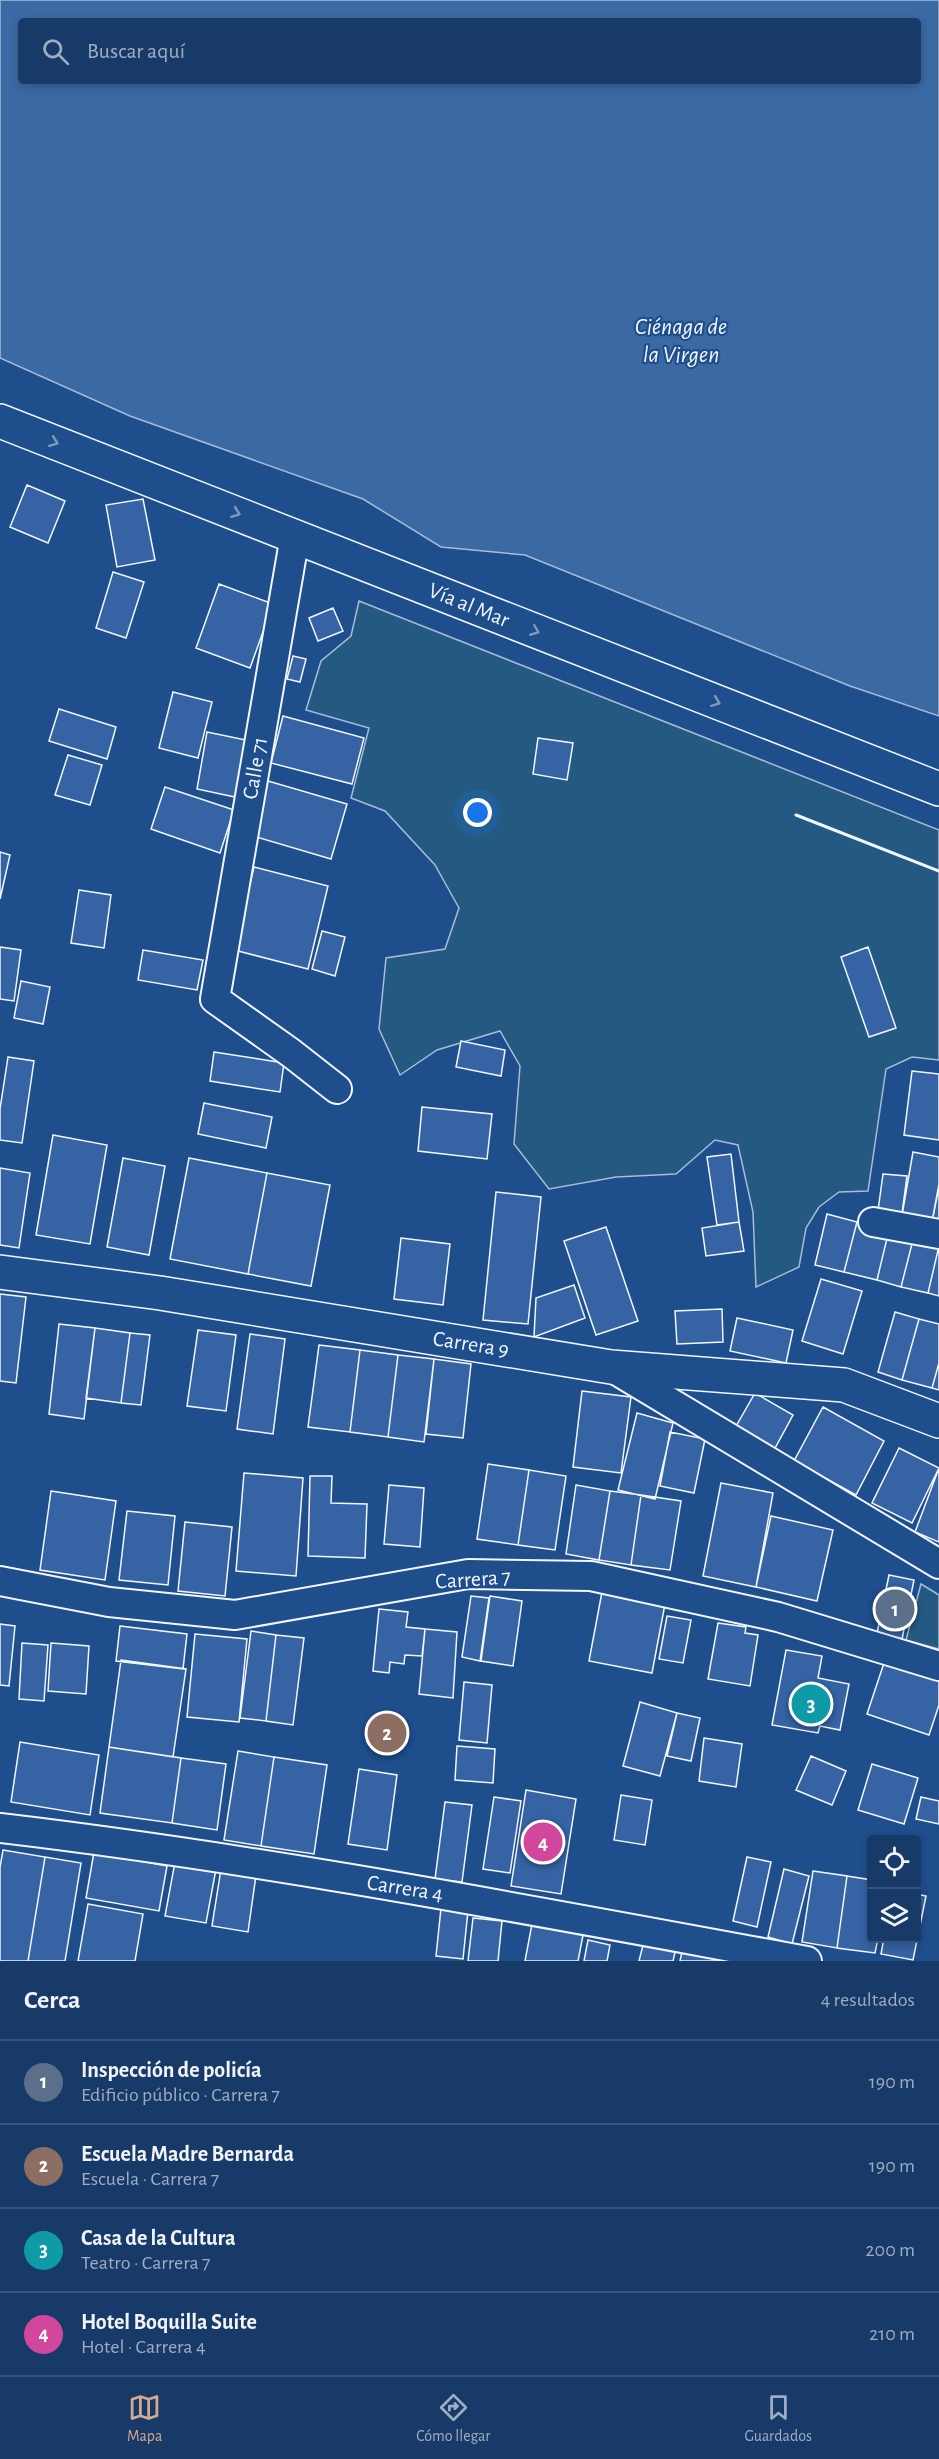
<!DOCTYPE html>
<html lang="es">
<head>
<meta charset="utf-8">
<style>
  body { margin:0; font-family:"Alegreya Sans",sans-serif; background:#20416f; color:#f1f3f6 }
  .controls { position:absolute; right:18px; bottom:18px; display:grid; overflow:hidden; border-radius:6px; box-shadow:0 3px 9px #0003 }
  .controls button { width:54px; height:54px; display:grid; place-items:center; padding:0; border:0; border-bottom:2px solid #36547d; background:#173a69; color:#f1f3f6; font:30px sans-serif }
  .you { position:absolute; left:478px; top:813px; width:21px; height:21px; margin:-15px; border:4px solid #fff; border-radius:50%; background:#1a73e8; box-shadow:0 0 0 9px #1a73e833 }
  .badge { display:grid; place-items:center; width:39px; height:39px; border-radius:50%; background:#d6ab8b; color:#fff; font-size:20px; font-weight:700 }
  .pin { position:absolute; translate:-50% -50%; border:3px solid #fff; box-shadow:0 2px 6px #0006 }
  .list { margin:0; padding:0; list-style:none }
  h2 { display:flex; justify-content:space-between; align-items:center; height:78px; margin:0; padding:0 24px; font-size:26px }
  h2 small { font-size:20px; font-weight:400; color:#9eadc0 }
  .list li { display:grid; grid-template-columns:39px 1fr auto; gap:18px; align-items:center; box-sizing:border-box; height:84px; padding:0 24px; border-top:2px solid #36547d }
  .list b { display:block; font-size:22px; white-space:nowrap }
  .list p { margin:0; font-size:20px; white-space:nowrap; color:#9eadc0 }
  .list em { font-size:20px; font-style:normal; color:#9eadc0 }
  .icon { flex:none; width:33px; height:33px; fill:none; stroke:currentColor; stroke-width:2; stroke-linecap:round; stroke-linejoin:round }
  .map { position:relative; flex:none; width:939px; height:1961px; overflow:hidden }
  .search { position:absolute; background:#173a69; box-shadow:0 3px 9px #0003; left:18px; right:18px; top:18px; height:66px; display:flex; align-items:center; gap:15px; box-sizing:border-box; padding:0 21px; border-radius:6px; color:#9eadc0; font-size:22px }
  .sheet { height:414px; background:#173a69 }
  nav { display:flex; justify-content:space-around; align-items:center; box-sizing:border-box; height:84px; border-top:2px solid #36547d; background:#173a69; font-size:16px; color:#9eadc0 }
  nav a { display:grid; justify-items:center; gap:3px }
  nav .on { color:#d6ab8b }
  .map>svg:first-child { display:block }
</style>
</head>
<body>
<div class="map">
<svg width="939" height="1961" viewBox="0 0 939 1961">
  <rect width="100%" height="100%" fill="#1f4e8c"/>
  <path fill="#245a82" stroke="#a8bbd7" stroke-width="1.5" d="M359,601L939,830V1060L912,1057L886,1069L868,1191L839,1192L819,1207L806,1228L799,1267L756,1287L753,1212L738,1145L715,1140L676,1174L616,1177L549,1189L514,1144L520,1066L500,1031L437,1050L400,1075L379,1029L386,958L445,949L459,908L435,865L385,811L351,798L369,728L306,710L321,661L351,636Z
    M921,1584L939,1595V1649L906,1640Z"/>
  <path fill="#3b69a3" stroke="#a8bbd7" stroke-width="1.5" fill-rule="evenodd" d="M0,0H939V716L850,686L525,555L441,547L363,499L130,416L0,358ZM21,21H918V81H21Z"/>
  <path fill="#3563a3" stroke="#f2f6ff" stroke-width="1.5" d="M27,485L65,501L48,543L10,527Z
    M143,499L155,560L117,567L106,505Z
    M113,572L144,582L126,638L96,628Z
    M219,584L273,604L250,668L196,648Z
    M333,608L343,631L318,641L309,618Z
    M293,656L306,659L300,682L287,679Z
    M173,692L212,702L198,758L159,748Z
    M59,709L116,727L107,759L49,741Z
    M283,716L364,738L352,784L271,763Z
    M207,732L246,740L235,797L197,789Z
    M538,738L573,743L567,780L533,774Z
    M68,755L102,765L90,805L55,795Z
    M268,781L347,804L331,859L253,836Z
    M165,787L234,810L220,853L151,829Z
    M0,852L10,855L0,899Z
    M254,867L328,886L308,969L234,950Z
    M79,890L111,895L104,948L71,943Z
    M322,931L345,937L335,976L312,969Z
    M0,947L21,950L14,1001L0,999Z
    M868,947L896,1028L869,1037L841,957Z
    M143,950L203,960L197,990L138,980Z
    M21,981L50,987L43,1024L14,1018Z
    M461,1041L505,1050L501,1076L456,1067Z
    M214,1052L284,1063L280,1092L210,1081Z
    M8,1057L34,1061L22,1143L0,1140V1109Z
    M912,1071L939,1074V1140L904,1135Z
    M204,1103L272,1117L266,1148L198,1134Z
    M422,1107L492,1114L487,1159L418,1151Z
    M53,1135L107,1145L90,1244L36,1235Z
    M913,1152L939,1157V1184L931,1227L901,1221Z
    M731,1154L739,1222L717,1225L707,1157Z
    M123,1158L165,1166L149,1255L107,1247Z
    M189,1158L267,1173L248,1274L170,1259Z
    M0,1168L30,1173L19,1248L0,1245Z
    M267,1173L330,1185L311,1286L248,1274Z
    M883,1174L907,1176L901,1221L877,1218Z
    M939,1187V1229L931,1227Z
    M496,1192L541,1197L528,1324L483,1320Z
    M827,1214L857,1222L844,1272L815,1265Z
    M739,1222L744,1251L706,1256L702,1228Z
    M857,1222L889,1230L877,1280L844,1272Z
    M606,1227L638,1321L596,1335L564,1241Z
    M889,1230L914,1236L901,1287L877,1280Z
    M914,1236L939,1246L928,1293L901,1287Z
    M401,1238L450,1244L443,1305L394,1299Z
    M939,1246V1296L928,1293Z
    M821,1279L862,1291L843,1354L802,1341Z
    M574,1285L585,1318L534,1337L536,1298Z
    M0,1294L26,1297L16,1383L0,1381Z
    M722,1309L723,1342L677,1344L675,1311Z
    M895,1312L919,1319L902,1380L878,1372Z
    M737,1318L793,1330L786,1363L730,1351Z
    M919,1319L939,1324V1363L932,1388L902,1380Z
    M59,1324L95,1328L84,1419L49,1414Z
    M95,1328L130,1333L121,1403L86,1398Z
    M198,1330L236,1335L226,1411L187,1406Z
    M130,1333L150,1335L141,1405L121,1403Z
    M250,1334L285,1339L273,1434L237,1429Z
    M319,1345L360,1350L350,1432L308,1427Z
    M360,1350L398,1355L388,1437L350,1432Z
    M398,1355L434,1359L424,1442L388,1437Z
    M434,1359L471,1364L463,1438L426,1434Z
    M939,1363V1390L932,1388Z
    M582,1391L631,1397L621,1473L573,1467Z
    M755,1393L793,1415L774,1450L735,1428Z
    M823,1407L884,1441L856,1495L794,1461Z
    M637,1413L673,1423L655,1499L618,1490Z
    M670,1432L705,1439L694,1493L660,1486Z
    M899,1448L939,1468L912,1523L872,1503Z
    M488,1464L529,1470L518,1545L477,1539Z
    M939,1468V1542L915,1532Z
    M529,1470L566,1476L555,1550L518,1545Z
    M244,1473L303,1478L296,1576L236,1571Z
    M310,1476H332L331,1503L367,1504L365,1558L308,1556Z
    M721,1483L773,1493L756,1587L703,1576Z
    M389,1485L424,1488L420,1547L384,1544Z
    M576,1485L610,1491L599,1560L566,1554Z
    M51,1491L116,1501L105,1580L40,1570Z
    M610,1491L641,1495L631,1565L599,1560Z
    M641,1495L681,1501L670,1570L631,1565Z
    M127,1511L175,1516L168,1585L119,1580Z
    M771,1516L833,1530L817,1601L756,1587Z
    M185,1522L232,1527L225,1596L178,1591Z
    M889,1575L914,1580L901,1644L876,1638Z
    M602,1592L665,1604L652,1673L589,1661Z
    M471,1596L489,1598L480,1661L462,1657Z
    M490,1596L522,1601L513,1666L481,1661Z
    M379,1609L408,1612L406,1627L425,1629L422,1656L405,1655L404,1664L390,1662L389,1673L373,1671Z
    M667,1616L691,1620L683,1663L659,1659Z
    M718,1623L746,1627L745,1633L758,1635L750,1686L708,1679Z
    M0,1624L15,1626L9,1686L0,1685Z
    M120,1626L187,1634L183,1669L116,1661Z
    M425,1629L457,1632L453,1698L419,1694Z
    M251,1631L276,1635L266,1721L240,1718Z
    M195,1634L247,1639L239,1722L187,1717Z
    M276,1635L304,1638L293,1725L266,1721Z
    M22,1643L48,1645L44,1701L19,1699Z
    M51,1643L89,1646L86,1694L48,1691Z
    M786,1650L822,1656L818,1678L849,1684L840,1730L820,1726L818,1733L772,1725Z
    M121,1660L186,1669L173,1757L109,1747Z
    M884,1663L939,1681V1705L929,1735L867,1714Z
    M464,1682L492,1685L487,1743L459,1740Z
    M640,1702L677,1713L660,1776L623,1766Z
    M677,1713L700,1718L691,1761L667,1756Z
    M704,1738L742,1744L736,1787L699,1781Z
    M20,1742L99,1755L90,1815L11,1802Z
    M457,1746L495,1749L493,1783L455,1780Z
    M109,1747L181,1758L172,1823L100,1813Z
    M238,1751L274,1757L261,1846L224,1840Z
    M811,1756L846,1771L832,1805L796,1790Z
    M274,1757L327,1765L314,1854L261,1846Z
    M181,1758L226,1764L217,1830L172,1823Z
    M872,1764L918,1778L904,1824L858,1810Z
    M359,1769L397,1775L387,1850L348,1844Z
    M526,1790L576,1799L561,1894L511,1886Z
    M621,1795L652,1800L645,1845L614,1840Z
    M494,1797L521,1801L510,1873L483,1869Z
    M921,1797L939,1801V1824L916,1819Z
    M445,1802L472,1805L462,1882L435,1879Z
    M3,1850L45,1857L28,1961H0V1867Z
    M94,1852L167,1866L159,1911L86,1898Z
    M45,1857L81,1863L65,1961H28Z
    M747,1857L771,1862L757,1927L733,1921Z
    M175,1862L216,1869L206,1923L165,1916Z
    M221,1869L256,1875L248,1932L212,1926Z
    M784,1869L809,1876L792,1944L768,1937Z
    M813,1871L847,1876L837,1948L802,1942Z
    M847,1876L872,1880V1938H878L875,1953L837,1948Z
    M916,1894L926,1896L913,1960L881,1954L884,1938H916Z
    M88,1904L143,1914L135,1961H78Z
    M441,1908L468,1911L463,1959L436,1956Z
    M473,1918L502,1921L498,1961H468Z
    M532,1924L583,1935L578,1961H525Z
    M588,1940L610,1945L607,1961H584Z
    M644,1941L676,1948L673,1961H639Z
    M683,1947L725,1956L724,1961H680Z"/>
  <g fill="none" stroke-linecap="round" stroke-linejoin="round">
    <defs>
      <path id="street" d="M295,536L215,999L291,1053L337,1089
        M873,1222L939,1234
        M611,1367L939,1564
        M0,1581L109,1602L235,1615L468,1574L591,1576L778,1617L939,1666
        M0,1828C271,1860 539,1912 807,1961"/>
      <path id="secondary" d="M0,1272L160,1293L611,1367L844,1385L939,1421"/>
      <path id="highway" d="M0,421L939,789"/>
    </defs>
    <use href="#street" stroke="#f2f6ff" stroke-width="32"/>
    <use href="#secondary" stroke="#f2f6ff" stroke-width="36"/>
    <use href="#highway" stroke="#f2f6ff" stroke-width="36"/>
    <use href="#street" stroke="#1f4e8c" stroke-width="28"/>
    <use href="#secondary" stroke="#1f4e8c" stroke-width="33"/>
    <use href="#highway" stroke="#1f4e8c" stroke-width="33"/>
    <path stroke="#f2f6ff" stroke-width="3" d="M796,815L939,871"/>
  </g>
  <defs><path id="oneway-chevron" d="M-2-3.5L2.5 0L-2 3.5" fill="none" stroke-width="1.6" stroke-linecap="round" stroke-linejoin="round" transform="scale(1.5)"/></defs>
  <g stroke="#7e9ac0">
    <use href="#oneway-chevron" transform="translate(54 442) rotate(21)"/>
    <use href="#oneway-chevron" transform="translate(236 513) rotate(21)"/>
    <use href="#oneway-chevron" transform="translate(535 631) rotate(22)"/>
    <use href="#oneway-chevron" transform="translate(716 702) rotate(21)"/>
  </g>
  <g text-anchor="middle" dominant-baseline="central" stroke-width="4.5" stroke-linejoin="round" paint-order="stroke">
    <g font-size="22" fill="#f2f6ff" stroke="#1f4e8c">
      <text transform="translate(469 605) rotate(22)">Vía al Mar</text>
      <text transform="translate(255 768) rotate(-80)">Calle 71</text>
      <text transform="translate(471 1344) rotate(9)">Carrera 9</text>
      <text transform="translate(473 1579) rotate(-4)">Carrera 7</text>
      <text transform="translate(405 1888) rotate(9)">Carrera 4</text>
    </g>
    <g font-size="24" font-style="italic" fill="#f2f6ff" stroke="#1f4e8c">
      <text x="681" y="327">Ciénaga de<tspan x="681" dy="28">la Virgen</tspan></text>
    </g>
  </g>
</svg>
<div class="controls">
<button><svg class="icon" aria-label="locate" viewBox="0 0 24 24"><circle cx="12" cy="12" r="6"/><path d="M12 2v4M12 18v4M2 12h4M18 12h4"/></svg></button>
<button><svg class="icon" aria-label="layers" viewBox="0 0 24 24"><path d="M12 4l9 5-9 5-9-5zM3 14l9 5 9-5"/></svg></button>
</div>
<div class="you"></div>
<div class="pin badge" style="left:895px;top:1609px;background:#5c6f8a">1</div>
<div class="pin badge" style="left:387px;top:1733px;background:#8d6e63">2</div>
<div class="pin badge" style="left:811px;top:1704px;background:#0f9aa8">3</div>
<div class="pin badge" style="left:543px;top:1842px;background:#d1479c">4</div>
<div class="search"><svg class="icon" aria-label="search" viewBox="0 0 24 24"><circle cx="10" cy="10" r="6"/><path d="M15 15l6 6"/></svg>Buscar aquí</div>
</div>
<section class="sheet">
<h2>Cerca<small>4 resultados</small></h2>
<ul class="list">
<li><span class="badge" style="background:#5c6f8a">1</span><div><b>Inspección de policía</b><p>Edificio público · Carrera 7</p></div><em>190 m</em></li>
<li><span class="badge" style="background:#8d6e63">2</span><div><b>Escuela Madre Bernarda</b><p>Escuela · Carrera 7</p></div><em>190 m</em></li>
<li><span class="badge" style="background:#0f9aa8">3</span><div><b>Casa de la Cultura</b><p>Teatro · Carrera 7</p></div><em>200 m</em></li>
<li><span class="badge" style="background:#d1479c">4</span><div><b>Hotel Boquilla Suite</b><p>Hotel · Carrera 4</p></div><em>210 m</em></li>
</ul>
</section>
<nav>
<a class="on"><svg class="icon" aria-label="map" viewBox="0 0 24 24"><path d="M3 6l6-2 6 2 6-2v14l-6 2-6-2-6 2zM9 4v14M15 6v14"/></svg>Mapa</a>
<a><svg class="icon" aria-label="directions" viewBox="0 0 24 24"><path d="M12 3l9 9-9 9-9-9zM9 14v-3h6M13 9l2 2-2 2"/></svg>Cómo llegar</a>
<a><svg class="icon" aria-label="saved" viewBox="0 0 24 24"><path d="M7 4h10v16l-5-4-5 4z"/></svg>Guardados</a>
</nav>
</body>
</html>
